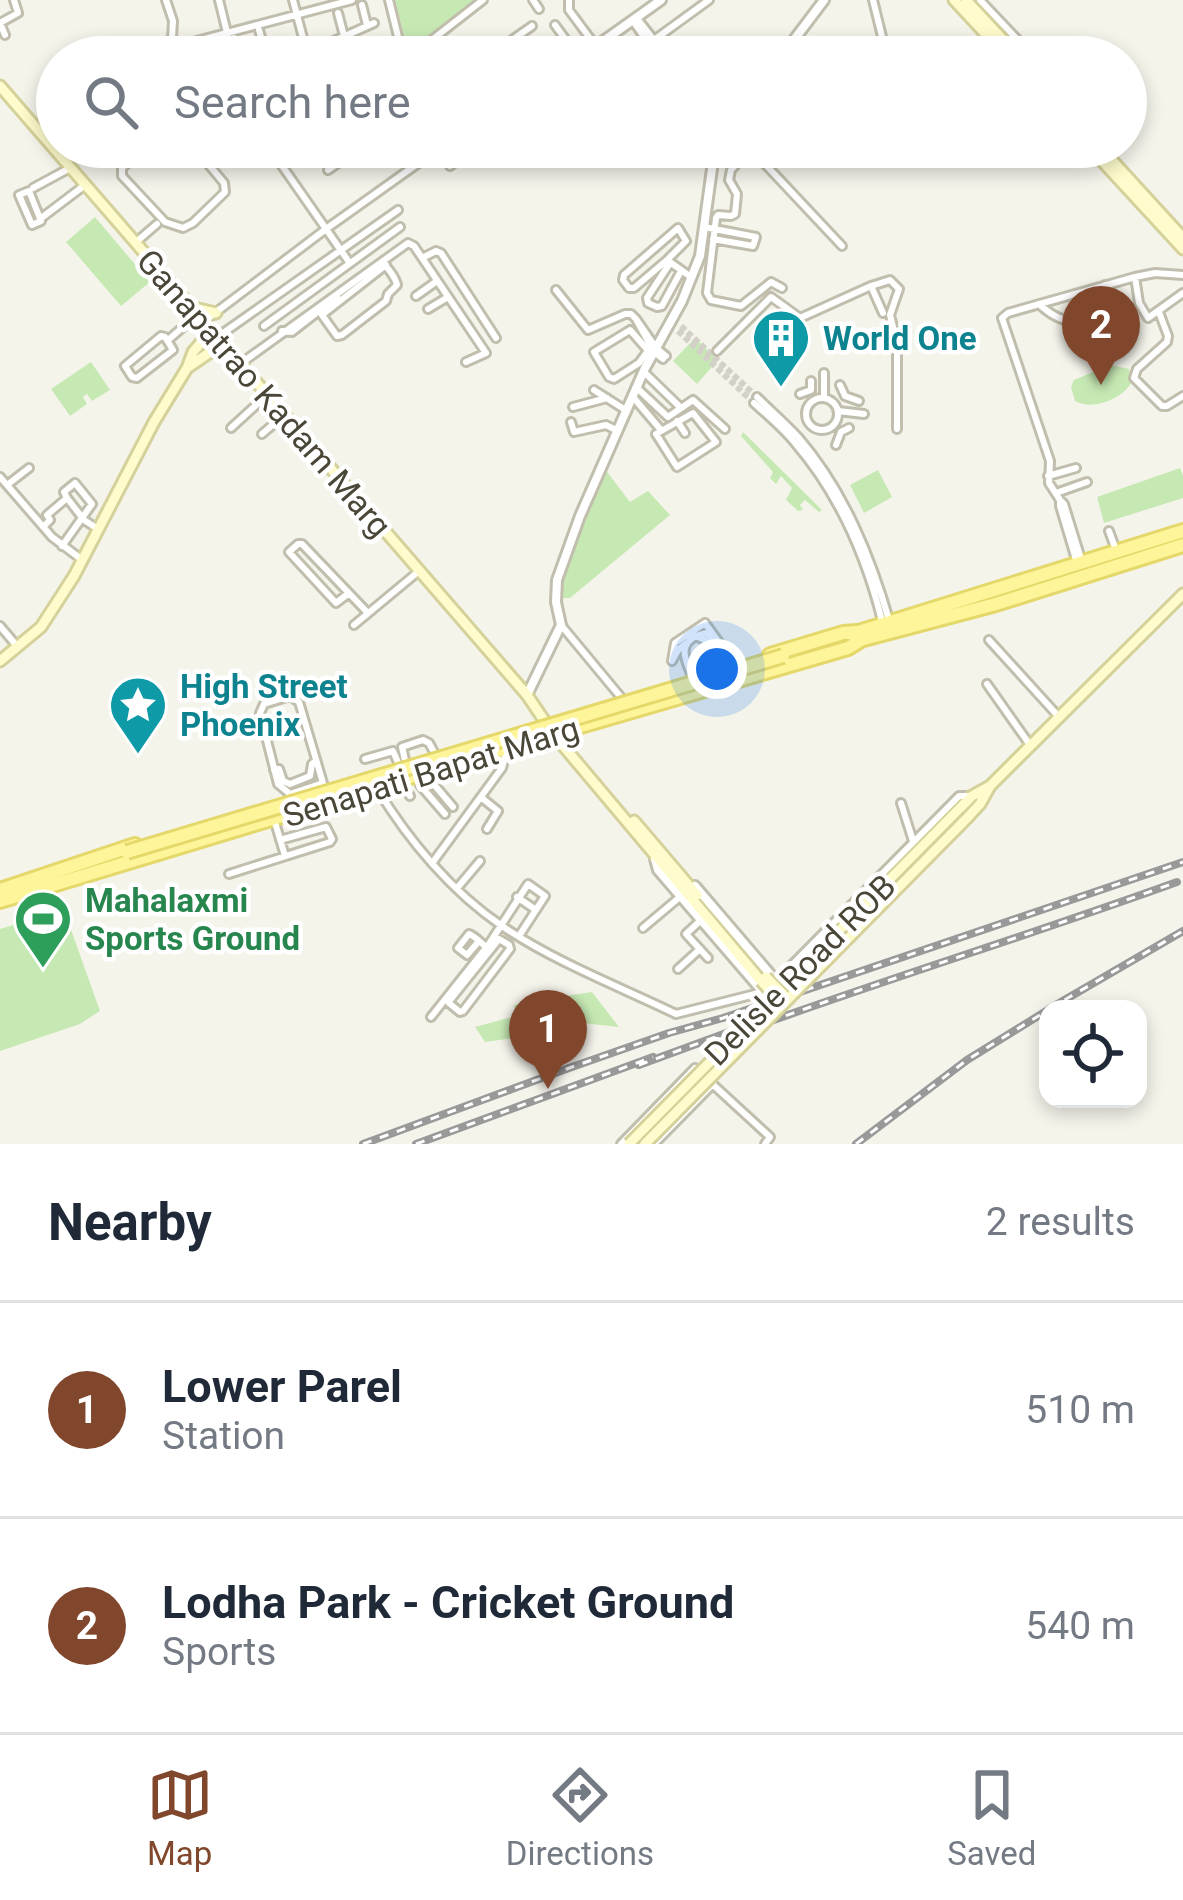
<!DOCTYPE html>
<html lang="en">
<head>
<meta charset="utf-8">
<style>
  body { margin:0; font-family:Roboto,sans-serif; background:#f2f2f3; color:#1f2937 }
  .controls { position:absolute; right:36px; bottom:36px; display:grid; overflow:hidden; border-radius:24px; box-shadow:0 6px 18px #0003 }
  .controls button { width:108px; height:108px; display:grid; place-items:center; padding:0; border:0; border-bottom:3px solid #e0e1e3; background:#fff; color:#1f2937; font:60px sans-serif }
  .you { position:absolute; left:717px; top:669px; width:42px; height:42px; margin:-30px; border:9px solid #fff; border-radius:50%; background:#1a73e8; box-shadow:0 0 0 18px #1a73e833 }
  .badge { display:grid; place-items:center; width:78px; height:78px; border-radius:50%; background:#81472c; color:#fff; font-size:39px; font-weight:700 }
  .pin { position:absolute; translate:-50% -99px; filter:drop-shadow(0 3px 6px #0008) }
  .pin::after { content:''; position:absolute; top:63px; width:42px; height:36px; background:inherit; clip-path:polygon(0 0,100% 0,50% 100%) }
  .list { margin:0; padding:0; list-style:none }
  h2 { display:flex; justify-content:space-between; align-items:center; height:156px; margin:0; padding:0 48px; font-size:51px }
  h2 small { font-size:39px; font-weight:400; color:#747a83 }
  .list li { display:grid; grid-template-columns:78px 1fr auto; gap:36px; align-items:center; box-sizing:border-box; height:216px; padding:0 48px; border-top:3px solid #e0e1e3 }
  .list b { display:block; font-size:45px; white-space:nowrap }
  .list p { margin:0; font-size:39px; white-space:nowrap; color:#747a83 }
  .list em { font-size:39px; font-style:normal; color:#747a83 }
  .icon { flex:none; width:66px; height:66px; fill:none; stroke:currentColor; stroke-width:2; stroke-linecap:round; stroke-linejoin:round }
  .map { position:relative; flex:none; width:1183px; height:1144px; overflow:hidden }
  .search { position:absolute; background:#fff; box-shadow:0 6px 18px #0003; left:36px; right:36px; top:36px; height:132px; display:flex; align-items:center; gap:30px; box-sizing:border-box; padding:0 42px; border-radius:66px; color:#747a83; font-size:45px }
  .sheet { height:588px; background:#fff }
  nav { display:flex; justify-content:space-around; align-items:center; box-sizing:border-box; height:168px; border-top:3px solid #e0e1e3; background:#fff; font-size:33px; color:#747a83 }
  nav a { display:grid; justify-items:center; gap:6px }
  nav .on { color:#81472c }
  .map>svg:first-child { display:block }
</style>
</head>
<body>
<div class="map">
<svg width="1183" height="1144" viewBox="0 0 1183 1144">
  <rect width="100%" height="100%" fill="#f5f4eb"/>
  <path fill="#c6e9b4" d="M395,0H478L408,52Z
    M95,217L150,282L121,306L66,242Z
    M695,338L718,360L697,384L673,361Z
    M91,362L110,390L92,401L87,394L83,397L87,404L70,416L51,389Z
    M1110,365L1129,369L1132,382C1122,399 1093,411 1075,401L1071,387L1074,380Z
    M743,432L822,510L819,512L805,500L800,505L803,510L798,511L786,500L792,488L781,476L776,484L770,478L773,472L741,436Z
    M1180,468L1183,476V498L1104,523L1097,497Z
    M605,469L630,502L648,491L670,515L570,598H561C558,553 586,509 605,469Z
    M878,470L892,497L864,513L850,485Z
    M64,910L100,1011L80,1024L0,1051V929Z
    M592,992L619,1027L565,1021L558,997Z
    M544,997L555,1021L528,1028L521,1037L485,1042L475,1027L516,1016L514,1005Z"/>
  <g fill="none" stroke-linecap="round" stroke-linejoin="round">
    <path stroke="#d3d1c7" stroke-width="6" stroke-dasharray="6 3" stroke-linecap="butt" d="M681,326L757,397
      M678,331L754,403"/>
    <defs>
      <path id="minor" d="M219,0L233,57
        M293,0L308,57
        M389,0L403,57
        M533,0L539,9
        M569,0V10L592,41
        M873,0L887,57
        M980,0L1034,57
        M362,5L367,25
        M338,13L344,36
        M633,21L647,41
        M639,21L654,40L709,0
        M555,25L574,51
        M259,30L267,57
        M5,35L0,23L18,13L14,0
        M172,38L187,54L208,52L218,57
        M234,38L240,57
        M169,42L183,57
        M189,43L352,0
        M163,47L172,57
        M307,53L374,23
        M150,57L172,38L173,21L166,0
        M410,57L483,0
        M488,57L532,26
        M568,57L589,42H602
        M629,57L635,53
        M1126,88L1128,87
        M146,147L122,168V176L165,222L183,228L193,223L225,192L224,183L194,147
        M269,147L349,262
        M749,147L842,246
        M755,154L742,158L731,170L729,180L737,194L735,214L731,216L718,215L716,218L707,293L711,300L741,306L771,282L782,288
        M273,155L283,147
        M450,166L469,151V147
        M328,170L361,147
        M33,188L70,168
        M29,191L41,221L32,225L19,195Z
        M40,219L85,185
        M704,227L756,237L753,246L713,239
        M135,243L157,224
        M422,258L436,251L441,253L496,338
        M667,260L686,241L678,228L624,275L623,280L629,288H634L667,260L691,277
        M381,263C387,265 396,279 397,285L388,294L386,301L342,335L337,336L322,315L386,265
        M670,263L647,298L648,303L657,307L662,306L681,271
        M1135,277L1139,303L1148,318L1183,293
        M871,286L890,280L899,289L890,315L897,343V429
        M556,290L588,330L625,314H631L636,319
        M416,296L437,281
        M1039,304C1070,333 1090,321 1105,285
        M428,309L448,297
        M1159,312L1168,336L1167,342L1137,369L1134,378L1162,406H1167L1183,396
        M203,322L326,229L441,147
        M264,326L400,227
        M282,331L292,332L337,297
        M161,336L165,337L173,350L137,378L132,377L125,366Z
        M216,338L398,210
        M168,340L197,315
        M717,351L771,297L800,318L871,286L883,313
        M647,352L639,363L614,379L609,377L594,352L630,330L652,355
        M663,359L654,352L636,319L656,348L666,356
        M240,364L408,243L414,246L486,353L466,362
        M643,371L681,408
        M840,385L845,396L859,401
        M637,388L668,417L693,400L725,429
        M594,390L627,411
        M800,394L811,390V381
        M633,397L661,430
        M757,397C771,411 785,423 798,437C844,490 871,557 890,623
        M806 414a16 16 0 1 1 32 0a16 16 0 1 1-32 0Z
        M824,398V373
        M754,403C768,416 783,428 795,443C839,494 866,557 882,621
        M573,407L607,398
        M838,411L864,414
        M693,413L716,442L677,467L656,434Z
        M677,421L685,433
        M571,422L574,432L606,425L618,431
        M231,428L266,396
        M262,434L283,416
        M836,445L841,432L849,428
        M1048,476L1076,468
        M0,477L52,537L81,559
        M7,485L29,468
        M1056,493L1087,482
        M1060,500L1049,483L1050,461L1002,318L1008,313L1135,277L1155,273L1183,275
        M43,527L50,520L47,515L67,498L84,520L98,529
        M1109,531L1116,550
        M62,546L92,504L75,483L64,492L67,498
        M1077,563L1060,506V500L1064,504L1081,559
        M349,593L336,603L289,552L298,544H302L367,612
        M354,625L419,571
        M561,625L624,701
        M0,626L17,646
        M989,640L1059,717
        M685,644L678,650L672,661L675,643L705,623L726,652L723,653L707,633L696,636
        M690,671L721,661
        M693,679C687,662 676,646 696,636L711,643L724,669
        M987,684L1030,745
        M290,696L299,702L323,783L290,794L278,784L260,713L264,704Z
        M365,759L393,751L399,765
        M405,760L402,747L423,740L429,743L435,754
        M274,770L279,769L283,781L290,784L310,776L312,764L316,761
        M431,781L453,807
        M401,783L410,796
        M420,785L445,814
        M378,790C409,841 452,892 502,926C555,962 618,986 676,1014L763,992
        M482,798L498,811L487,829
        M901,803L913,841
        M274,819L285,856
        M433,862L502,768L508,746
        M229,874L330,842L332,839L326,827L280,840
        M458,887L480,861
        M517,897L536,910
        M701,920L686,934L708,958
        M643,928L681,896
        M479,941L467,955L458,948L469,934C475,936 481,943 486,947
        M678,969L700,949
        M776,981L959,796H971
        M447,997L450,1000L449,1003L460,1012L463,1011L510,949L509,945L499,939L450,1000
        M431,1017L489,944L528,884L545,896L519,936
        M621,1144L695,1068L770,1137L765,1144
        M654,1144L712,1085"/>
      <path id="tertiary" d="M614,57L602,42L661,0
        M781,57L824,0
        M527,695L561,625L556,602L557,580L580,516L645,368L682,301L700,256L715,147
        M655,859L658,870L763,992L776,981L695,886"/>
      <path id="secondary" d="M954,0L1007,57
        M966,0L1019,57
        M0,86L527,695L554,735L761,981
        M1089,147L1183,249
        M1100,147L1183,238
        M194,308L216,313
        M187,368L222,344
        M0,661L41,627L74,576L154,422L187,368L193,352L211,331
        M968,817L980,804L990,786
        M634,821L697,895
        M777,994L972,796L990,786L1183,594"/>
      <path id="primary" d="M852,634L1183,531
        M856,641L996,604L1183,545
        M770,655L843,633L857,632
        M0,890L135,845
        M0,901L509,747L848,648L861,640"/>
    </defs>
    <use href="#minor" stroke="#c1bead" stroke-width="12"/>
    <use href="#tertiary" stroke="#c1bead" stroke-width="14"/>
    <use href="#secondary" stroke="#d5d19a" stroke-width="15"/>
    <use href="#primary" stroke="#e4d86a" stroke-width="18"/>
    <use href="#minor" stroke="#fff" stroke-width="6"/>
    <use href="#tertiary" stroke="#fff" stroke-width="8"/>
    <use href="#secondary" stroke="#fefccc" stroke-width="9"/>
    <use href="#primary" stroke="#fef59b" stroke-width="12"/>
    <defs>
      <path id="rail" d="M1049,1009L1183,931
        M718,1040C870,984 1025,937 1177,882
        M639,1065L729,1032
        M363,1144L569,1068L669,1033L723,1018L1183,862
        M416,1144L653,1057
        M856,1144L967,1060L1048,1010"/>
    </defs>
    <use href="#rail" stroke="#999" stroke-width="8"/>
    <use href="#rail" stroke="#fff" stroke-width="3" stroke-dasharray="9" stroke-linecap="butt"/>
    <defs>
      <path id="secondary-bridge" d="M766,977L788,999
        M761,981L775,996
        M629,1144L775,996
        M645,1144L968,817"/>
      <path id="primary-bridge" d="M127,852L783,656"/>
    </defs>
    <use href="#secondary-bridge" stroke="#d5d19a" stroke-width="15" stroke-linecap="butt"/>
    <use href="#primary-bridge" stroke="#e4d86a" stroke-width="18" stroke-linecap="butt"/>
    <use href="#secondary-bridge" stroke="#fefccc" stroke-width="9"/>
    <use href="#primary-bridge" stroke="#fef59b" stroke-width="12"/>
  </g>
  <defs>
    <symbol id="building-pin" viewBox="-11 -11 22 30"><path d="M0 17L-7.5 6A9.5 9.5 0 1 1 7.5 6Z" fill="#0f9aa8" stroke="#fff"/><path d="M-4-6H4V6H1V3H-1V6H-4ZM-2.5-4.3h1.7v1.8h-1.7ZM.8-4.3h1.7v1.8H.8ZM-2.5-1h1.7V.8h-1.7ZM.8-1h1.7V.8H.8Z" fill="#fff"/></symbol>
    <symbol id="sight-pin" viewBox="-11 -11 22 30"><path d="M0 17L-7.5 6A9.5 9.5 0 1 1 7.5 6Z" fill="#0f9aa8" stroke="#fff"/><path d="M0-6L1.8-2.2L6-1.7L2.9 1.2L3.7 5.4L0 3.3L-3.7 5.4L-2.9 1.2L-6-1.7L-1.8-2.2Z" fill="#fff"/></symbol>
    <symbol id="stadium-pin" viewBox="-11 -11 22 30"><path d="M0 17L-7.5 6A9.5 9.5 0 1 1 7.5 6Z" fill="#2e9e5b" stroke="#fff"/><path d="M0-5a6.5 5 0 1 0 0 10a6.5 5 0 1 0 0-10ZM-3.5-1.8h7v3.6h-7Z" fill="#fff"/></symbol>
  </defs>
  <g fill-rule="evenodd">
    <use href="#building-pin" x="748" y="305" width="66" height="90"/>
    <use href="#sight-pin" x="105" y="672" width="66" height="90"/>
    <use href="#stadium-pin" x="10" y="886" width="66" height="90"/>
  </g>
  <g text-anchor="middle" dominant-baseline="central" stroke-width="9" stroke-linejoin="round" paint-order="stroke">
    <g font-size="33" font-weight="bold" fill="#0d838f" stroke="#fff" text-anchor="start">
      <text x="823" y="338">World One</text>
      <text x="180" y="686">High Street<tspan x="180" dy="38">Phoenix</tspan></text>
    </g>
    <g font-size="33" fill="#4a4638" stroke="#fff">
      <text transform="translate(264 393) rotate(49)">Ganapatrao Kadam Marg</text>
      <text transform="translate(431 772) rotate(-17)">Senapati Bapat Marg</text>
      <text transform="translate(800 970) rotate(-45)">Delisle Road ROB</text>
    </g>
    <g font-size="33" font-weight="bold" fill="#27864d" stroke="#fff" text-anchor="start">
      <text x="85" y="900">Mahalaxmi<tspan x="85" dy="38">Sports Ground</tspan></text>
    </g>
  </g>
</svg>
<div class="controls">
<button><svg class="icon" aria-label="locate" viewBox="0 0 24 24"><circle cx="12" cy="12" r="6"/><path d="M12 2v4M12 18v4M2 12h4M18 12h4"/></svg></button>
</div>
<div class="you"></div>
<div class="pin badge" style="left:548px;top:1089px">1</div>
<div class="pin badge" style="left:1101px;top:385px">2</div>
<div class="search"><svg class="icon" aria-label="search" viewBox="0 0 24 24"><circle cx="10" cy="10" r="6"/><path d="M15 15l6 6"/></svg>Search here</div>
</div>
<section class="sheet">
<h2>Nearby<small>2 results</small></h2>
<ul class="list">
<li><span class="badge">1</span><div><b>Lower Parel</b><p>Station</p></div><em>510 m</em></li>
<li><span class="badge">2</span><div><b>Lodha Park - Cricket Ground</b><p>Sports</p></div><em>540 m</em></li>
</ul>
</section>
<nav>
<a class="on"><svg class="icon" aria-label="map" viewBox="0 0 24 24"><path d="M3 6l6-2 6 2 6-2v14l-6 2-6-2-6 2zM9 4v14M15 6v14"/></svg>Map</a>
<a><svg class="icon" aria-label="directions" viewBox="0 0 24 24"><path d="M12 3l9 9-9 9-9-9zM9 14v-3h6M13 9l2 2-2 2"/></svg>Directions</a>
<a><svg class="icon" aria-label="saved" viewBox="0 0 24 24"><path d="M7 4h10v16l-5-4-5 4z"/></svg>Saved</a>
</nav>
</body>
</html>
